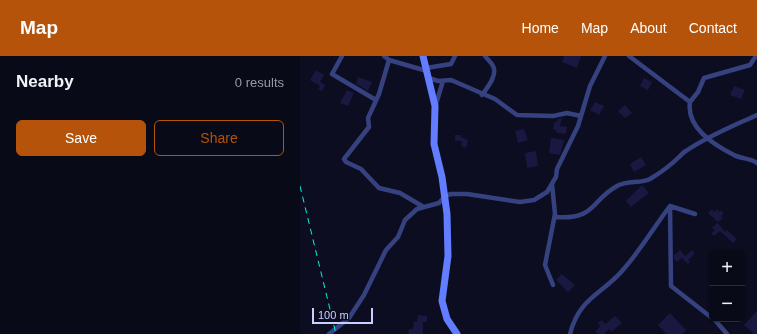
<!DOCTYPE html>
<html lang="en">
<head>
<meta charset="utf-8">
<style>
  body { margin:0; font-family:Helvetica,sans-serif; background:#121321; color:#f1f3f6 }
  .controls { position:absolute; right:12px; bottom:12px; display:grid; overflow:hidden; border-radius:6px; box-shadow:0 1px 3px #0004 }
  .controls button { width:36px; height:36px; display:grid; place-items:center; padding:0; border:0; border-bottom:1px solid #292b37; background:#090a18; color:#f1f3f6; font:20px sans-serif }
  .scale { position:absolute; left:12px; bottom:10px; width:61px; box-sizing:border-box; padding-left:4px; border:2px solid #cbcfff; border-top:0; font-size:11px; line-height:14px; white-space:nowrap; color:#cbcfff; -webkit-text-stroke:3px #0c0d20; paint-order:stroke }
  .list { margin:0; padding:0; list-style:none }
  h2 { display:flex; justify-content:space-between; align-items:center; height:52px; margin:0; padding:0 16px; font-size:17px }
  h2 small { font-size:13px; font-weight:400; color:#999aa2 }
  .actions { display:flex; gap:8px; padding:12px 16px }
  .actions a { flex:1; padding:9px 0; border:1px solid #b45309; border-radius:6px; text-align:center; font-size:14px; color:#b45309 }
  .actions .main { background:#b45309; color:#fff }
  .map { position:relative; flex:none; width:457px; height:278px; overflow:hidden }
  header { display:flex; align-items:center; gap:24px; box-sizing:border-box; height:56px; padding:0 20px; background:#b45309; color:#fff }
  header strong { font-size:19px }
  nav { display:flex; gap:22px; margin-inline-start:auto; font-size:14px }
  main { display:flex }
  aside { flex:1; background:#090a18 }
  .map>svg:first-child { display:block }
</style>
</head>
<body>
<header>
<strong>Map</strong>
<nav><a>Home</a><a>Map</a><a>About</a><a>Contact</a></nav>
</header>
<main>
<aside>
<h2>Nearby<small>0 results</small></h2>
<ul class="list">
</ul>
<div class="actions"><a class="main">Save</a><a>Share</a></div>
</aside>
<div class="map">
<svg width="457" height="278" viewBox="0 0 457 278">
  <rect width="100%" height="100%" fill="#0c0d20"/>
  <path fill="#181841" d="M264,0H281L277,12L262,6Z
    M16,14L24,19L20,26L25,29L22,35L18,33L20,30L10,24Z
    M58,21L72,26L68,35L56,28Z
    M344,22L352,26L348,34L340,30Z
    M434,30L445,34L441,43L430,39Z
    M47,34L54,37L48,50L40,47Z
    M295,46L304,50L299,59L290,54Z
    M325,49L332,57L325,62L318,55Z
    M262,62L260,70L267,71L266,78L257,77V75L253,73L255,65L257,66L258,63Z
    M224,73L228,84L218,87L215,75Z
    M155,79H161V81L168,84L166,92L161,90L162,85H155Z
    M251,82L264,84L260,99L249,97Z
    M236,95L238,110L227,112L225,97Z
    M341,101L346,109L334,116L330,108Z
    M342,129L349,137L331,151L326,145Z
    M412,153L414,156L417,153L419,156L421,154L424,158L421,160L423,162L418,166L408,157Z
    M418,167L425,176L427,174L437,183L433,187L420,175L414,180L411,177L415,175L412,171Z
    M380,194L385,200L392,194L395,197L388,204L390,206L388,208L382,202L377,206L374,203V199Z
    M262,218L275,229L268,236L256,224Z
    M457,255V278H454L444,269Z
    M370,257L386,274L382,278H366L358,269Z
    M118,259L127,260V266H123V278H108L109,273H113L114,265L117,266Z
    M315,260L322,267L311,276L309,273L304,278H298L295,276L300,270L298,267L302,264L305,268Z"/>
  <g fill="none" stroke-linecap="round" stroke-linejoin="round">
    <path stroke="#36427f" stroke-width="4.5" d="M42,0L32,18L76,44
      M84,0L89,4L127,15
      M329,0L390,46C386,72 414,89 434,99C441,103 451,102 457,107
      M89,4L79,38L68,62L69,71L44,103L46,106L61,113L79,132L100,137L122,150
      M126,12L151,8L155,0
      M129,22L138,25L151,24L195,43L217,59L253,60L267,57L281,60
      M182,39C187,32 198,19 193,10C191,6 188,4 185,0
      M390,46L398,36L404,22L450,9L456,0
      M136,48L143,25
      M252,128L255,158L245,209L253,229
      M370,150L371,230L412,262
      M255,161C296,164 290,145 317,130C328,124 340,128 350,123C360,117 371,109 379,101C382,99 383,96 386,95C408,80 433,70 457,59
      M414,263L427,278
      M29,278L49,262L64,239L86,194L98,181L105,164L117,153L139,147L145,140L151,138H167L220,146L234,144L247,136L256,121L257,113L278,70L290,30L305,0
      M270,278C279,242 301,239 322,215C340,195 354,171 370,150L395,158"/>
    <path stroke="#627dff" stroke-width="7" d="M123,0L135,50L134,88L142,121L147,158L148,200L142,245L147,263L157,278"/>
    <path stroke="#00f6de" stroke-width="1" stroke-dasharray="6 5" stroke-linecap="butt" d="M0,130L36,278"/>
  </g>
</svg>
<div class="controls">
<button>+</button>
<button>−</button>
</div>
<div class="scale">100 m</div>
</div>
</main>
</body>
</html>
